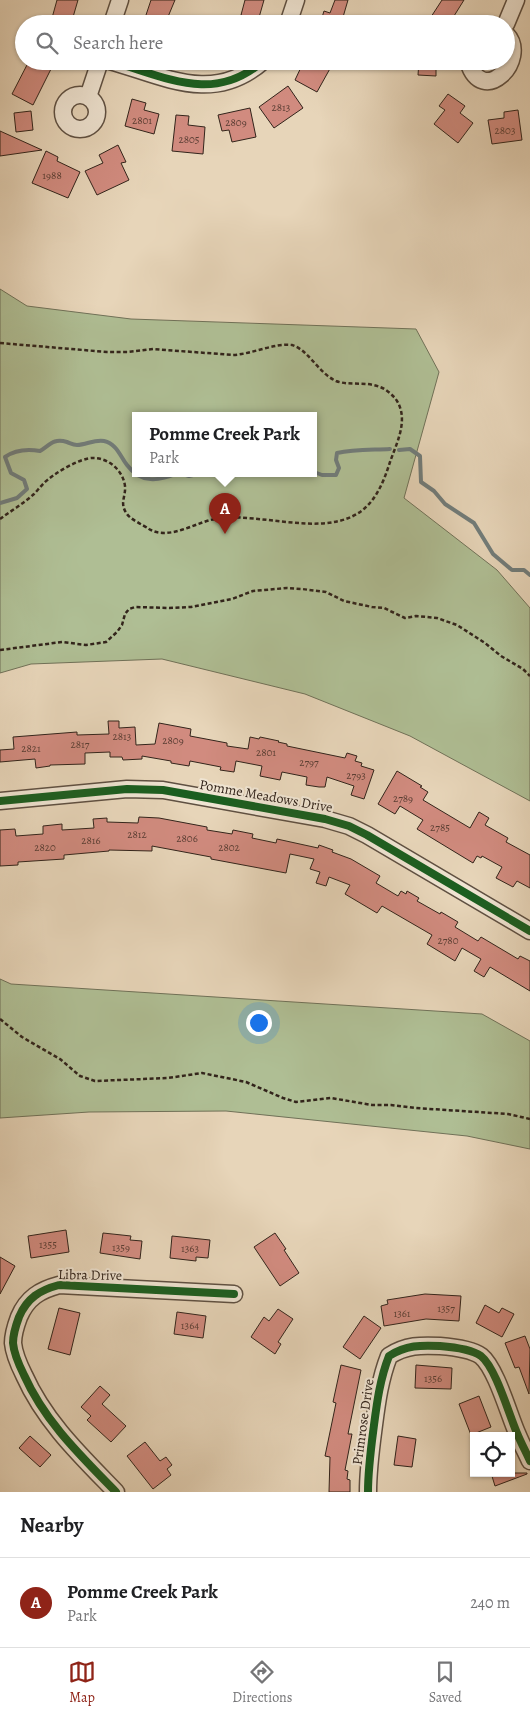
<!DOCTYPE html>
<html lang="en">
<head>
<meta charset="utf-8">
<style>
  body { margin:0; font-family:Alegreya,serif; background:#f2f2f2; color:#202124 }
  .controls { position:absolute; right:15px; bottom:15px; display:grid; overflow:hidden; border-radius:0px; box-shadow:0 1px 4px #0004 }
  .controls button { width:45px; height:45px; display:grid; place-items:center; padding:0; border:0; border-bottom:1px solid #e0e0e0; background:#fff; color:#202124; font:25px sans-serif }
  .you { position:absolute; left:258px; top:1022px; width:18px; height:18px; margin:-12px; border:4px solid #fff; border-radius:50%; background:#1a73e8; box-shadow:0 0 0 8px #1a73e833 }
  .badge { display:grid; place-items:center; width:32px; height:32px; border-radius:50%; background:#8f2418; color:#fff; font-size:16px; font-weight:700 }
  .pin { position:absolute; translate:-50% -41px; filter:drop-shadow(0 1px 2px #0008) }
  .pin::after { content:''; position:absolute; top:26px; width:18px; height:15px; background:inherit; clip-path:polygon(0 0,100% 0,50% 100%) }
  .popup { position:absolute; left:132px; top:412px; width:185px; height:65px; box-sizing:border-box; display:grid; place-content:center; border-radius:0px; background:#fff; filter:drop-shadow(0 1px 4px #0005); font-size:16px; white-space:nowrap; color:#757577 }
  .popup b { font-size:19px; color:#202124 }
  .popup::after { content:''; position:absolute; left:50%; top:100%; margin-left:-10px; border:10px solid transparent; border-top-color:#fff }
  .list { margin:0; padding:0; list-style:none }
  h2 { display:flex; justify-content:space-between; align-items:center; height:65px; margin:0; padding:0 20px; font-size:21px }
  h2 small { font-size:16px; font-weight:400; color:#757577 }
  .list li { display:grid; grid-template-columns:32px 1fr auto; gap:15px; align-items:center; box-sizing:border-box; height:90px; padding:0 20px; border-top:1px solid #e0e0e0 }
  .list b { display:block; font-size:19px; white-space:nowrap }
  .list p { margin:0; font-size:16px; white-space:nowrap; color:#757577 }
  .list em { font-size:16px; font-style:normal; color:#757577 }
  .icon { flex:none; width:28px; height:28px; fill:none; stroke:currentColor; stroke-width:2; stroke-linecap:round; stroke-linejoin:round }
  .map { position:relative; flex:none; width:530px; height:1492px; overflow:hidden }
  .search { position:absolute; background:#fff; box-shadow:0 1px 4px #0004; left:15px; right:15px; top:15px; height:55px; display:flex; align-items:center; gap:12px; box-sizing:border-box; padding:0 18px; border-radius:28px; color:#757577; font-size:19px }
  .sheet { height:155px; background:#fff }
  nav { display:flex; justify-content:space-around; align-items:center; box-sizing:border-box; height:70px; border-top:1px solid #e0e0e0; background:#fff; font-size:14px; color:#757577 }
  nav a { display:grid; justify-items:center; gap:2px }
  nav .on { color:#8f2418 }
  .map>svg:first-child { display:block }
</style>
</head>
<body>
<div class="map">
<svg width="530" height="1492" viewBox="0 0 530 1492">
  <rect width="100%" height="100%" fill="#e7d5b9"/>
  <filter id="stains"><feTurbulence type="fractalNoise" baseFrequency=".004" numOctaves="4"/><feColorMatrix values="0 0 0 0 .2 0 0 0 0 .09 0 0 0 0 .02 0 0 0 .5 -.17"/></filter>
  <radialGradient id="worn" r=".72"><stop offset=".6" stop-color="#630" stop-opacity="0"/><stop offset="1" stop-color="#630" stop-opacity=".3"/></radialGradient>
  <path fill="#afbe94" stroke="#707158" fill-rule="evenodd" d="M0,289L27,306L131,319L416,329L439,372L404,498L497,570L530,608V801L410,736L305,694L162,659L31,664L0,673ZM136,415H314V473H136Z
    M0,979L11,984L482,1014L530,1041V1149L467,1136L226,1111L89,1112L0,1118Z"/>
  <g fill="none" stroke-linecap="round" stroke-linejoin="round">
    <path stroke="#717c7a" stroke-width="4" d="M399,450L410,449L420,456L421,482L434,491L445,504L474,523L493,554L512,570H524L530,575
      M314,472L322,475H336L339,468L336,460L337,453C354,449 372,450 390,449
      M180,473L189,476L201,473
      M0,503L17,498L27,489L24,480L11,473L5,457C15,450 28,449 40,451C50,445 53,438 67,442C70,443 73,445 77,445C86,445 95,439 104,441C117,444 120,456 127,465C141,484 159,481 178,473"/>
  </g>
  <path fill="#d18b7f" stroke="#32241b" d="M57,0H78L71,24L52,18Z
    M151,0H175L165,24H143Z
    M245,0H264L258,21L241,15Z
    M335,0H348L341,24H320L324,11L330,13Z
    M442,0H464L449,24H435L429,20Z
    M29,61H55L33,105L12,94Z
    M304,61H325L332,65L317,92L295,80Z
    M419,61H436V76L418,75Z
    M288,86L303,108L274,128L259,107Z
    M448,94L465,106L460,113L473,123L458,143L434,124L445,110L439,106Z
    M132,99L146,103L144,110L159,114L154,134L125,126Z
    M250,108L256,137L232,142L229,130L222,131L218,115Z
    M518,110L522,140L492,144L488,120L504,118V112Z
    M31,111L33,130L16,132L14,113Z
    M176,115L189,116L188,125L205,127L203,154L172,151Z
    M0,131L42,150L0,156Z
    M118,145L126,162L121,163L129,180L97,195L85,171L103,163L99,155Z
    M46,151L58,157L57,161L80,172L68,198L32,183Z
    M108,721H119V728L135,727L136,745L155,744L159,723L191,729L190,736L227,743V746L248,749L250,737L259,739L260,737L279,741L278,742L287,744V746L345,758L347,753L357,756L355,761L362,763L361,766L374,770L364,799L351,795L354,786L327,777L325,787H319L306,785L307,777L282,772L280,780L260,776L262,766L236,761L234,772L220,770L221,767L190,761L189,766L171,763V761L142,756V759L123,760L122,757H110V752L85,753V764L50,765V766L36,768L35,759L0,762V750L14,749L13,737L77,732V735L109,734Z
    M397,771L422,786L420,787L428,792L423,800L470,828L479,812L489,818L485,825L508,838L506,842L530,855V888L517,881L513,887L496,878L502,867L482,856L481,858L477,856L473,863L417,829L423,820L400,806L395,814L378,804Z
    M139,817L159,818L207,827V830L232,834L233,830L253,834L252,838L276,843L277,839L318,848L319,845L333,850L332,852L351,859L380,876L376,883L398,896L401,891L406,894L407,891L419,898L417,901L440,914L441,912L458,922L455,927L478,941L481,937L518,959L520,956L530,961V991L490,967L484,977L474,971L481,959L462,948L455,961L427,944L432,935L382,906L377,913L345,894L350,885L329,877L326,886L316,883L320,872L310,869L314,859L290,854L286,873L211,859V857L152,846V851L109,850V851L64,855V859L18,862V865L0,866V830L15,829L16,836L43,834V826L62,824V830L94,828L93,819L107,818V822L138,823Z
    M66,1230L69,1252L31,1258L28,1236Z
    M103,1233L131,1236L130,1240L142,1241L140,1259L100,1253Z
    M275,1233L286,1249L284,1250L299,1273L280,1286L254,1247Z
    M172,1236L210,1240L208,1258L196,1257V1261L170,1258Z
    M0,1257L15,1266L0,1294Z
    M425,1294L461,1296L459,1321L426,1319L384,1326L381,1306L388,1304L387,1300Z
    M485,1305L499,1313L502,1308L514,1314L502,1337L476,1323Z
    M59,1308L80,1313L70,1355L48,1349Z
    M278,1309L293,1319L278,1342L281,1344L275,1354L251,1337L264,1317L269,1321Z
    M177,1312L206,1316L203,1338L174,1334Z
    M364,1316L381,1328L360,1359L343,1347Z
    M525,1336L530,1349L529,1394L519,1367L515,1368L505,1343Z
    M341,1365L361,1370L348,1434H352L345,1470L348,1471L347,1479L350,1480V1492H329L330,1457L325,1456L336,1403L333,1402Z
    M416,1365L452,1368L451,1389L415,1388Z
    M100,1386L110,1395L102,1404L126,1426L111,1442L87,1420L91,1416L81,1407Z
    M479,1396L491,1427L471,1435L459,1404Z
    M30,1436L51,1455L40,1467L19,1448Z
    M398,1436L416,1439L412,1467L394,1465Z
    M145,1442L160,1461L166,1457L172,1465L167,1469L171,1475L153,1489L127,1456Z
    M491,1473H527V1474L495,1486Z"/>
  <g fill="none" stroke-linecap="round" stroke-linejoin="round">
    <defs>
      <path id="minor" d="M112,24L120,0
        M288,24L296,0
        M506,24L516,0
        M110,61C164,76 213,105 263,61
        M468,61C482,109 530,59 506,34
        M63 112a17 17 0 1 1 34 0a17 17 0 1 1-34 0Z
        M88,97L100,61
        M0,801L127,789L163,790L325,819L349,826L367,835L530,931
        M116,1492C81,1456 45,1422 24,1375C19,1365 14,1354 13,1343C13,1334 16,1325 19,1317C27,1298 40,1290 59,1285L234,1294
        M368,1492C368,1469 371,1448 374,1425C377,1402 380,1379 389,1356C406,1345 421,1345 440,1346C453,1347 471,1349 481,1356C496,1368 509,1415 517,1433C521,1443 526,1452 530,1461"/>
    </defs>
    <use href="#minor" stroke="#5f5042" stroke-width="19"/>
    <path stroke="#32241b" stroke-width="2.5" stroke-dasharray="4 2.5" stroke-linecap="butt" d="M0,343L107,352H128L153,349L233,355C252,354 274,343 292,345C296,346 302,350 305,353C315,362 323,375 336,381C349,386 366,381 380,387C386,389 391,394 395,398C410,418 397,442 390,462C383,484 374,506 353,516C317,534 261,514 222,518C199,519 171,542 149,529C143,525 130,519 127,514C119,503 126,497 125,486C123,470 108,458 94,458C81,457 53,474 44,483C40,487 37,491 34,494C24,503 11,511 0,519
      M0,650L62,642L86,645L106,642L117,632L122,625L125,614L129,609L135,607L169,608L191,607L232,599L253,591L287,588L302,589L326,592L344,601L372,607L384,608L405,618L416,616L437,618L457,625L485,643L501,656L523,669L530,676
      M0,1019L22,1037L60,1059L80,1076L95,1081L168,1078L202,1073L246,1082L283,1098L296,1102L331,1098L372,1105H391L415,1108L508,1114L530,1119"/>
    <use href="#minor" stroke="#efe4d2" stroke-width="16"/>
    <defs>
      <path id="cycleway" d="M110,61C164,76 213,105 263,61
        M0,801L127,789L163,790L325,819L349,826L367,835L530,931
        M116,1492C81,1456 45,1422 24,1375C19,1365 14,1354 13,1343C13,1334 16,1325 19,1317C27,1298 40,1290 59,1285L234,1294
        M368,1492C368,1469 371,1448 374,1425C377,1402 380,1379 389,1356C406,1345 421,1345 440,1346C453,1347 471,1349 481,1356C496,1368 509,1415 517,1433C521,1443 526,1452 530,1461"/>
    </defs>
    <use href="#cycleway" stroke="#efe4d2" stroke-width="11"/>
    <use href="#cycleway" stroke="#1b5e20" stroke-width="8"/>
  </g>
  <g text-anchor="middle" dominant-baseline="central" stroke-width="4" stroke-linejoin="round" paint-order="stroke">
    <g font-size="11" fill="#5a3e34">
      <text x="281" y="107">2813</text>
      <text x="142" y="120">2801</text>
      <text x="236" y="122">2809</text>
      <text x="505" y="130">2803</text>
      <text x="189" y="139">2805</text>
      <text x="52" y="175">1988</text>
      <text x="122" y="736">2813</text>
      <text x="173" y="740">2809</text>
      <text x="80" y="744">2817</text>
      <text x="31" y="748">2821</text>
      <text x="266" y="752">2801</text>
      <text x="309" y="762">2797</text>
      <text x="356" y="775">2793</text>
      <text x="403" y="798">2789</text>
      <text x="440" y="827">2785</text>
      <text x="137" y="834">2812</text>
      <text x="187" y="838">2806</text>
      <text x="91" y="840">2816</text>
      <text x="45" y="847">2820</text>
      <text x="229" y="847">2802</text>
      <text x="448" y="940">2780</text>
      <text x="48" y="1244">1355</text>
      <text x="121" y="1247">1359</text>
      <text x="190" y="1248">1363</text>
      <text x="446" y="1308">1357</text>
      <text x="402" y="1313">1361</text>
      <text x="190" y="1325">1364</text>
      <text x="433" y="1378">1356</text>
    </g>
    <g font-size="14" fill="#32241b" stroke="#efe4d2">
      <text transform="translate(266 796) rotate(10)">Pomme Meadows Drive</text>
      <text transform="translate(90 1275) rotate(1)">Libra Drive</text>
      <text transform="translate(363 1422) rotate(-82)">Primrose Drive</text>
    </g>
  </g>
  <rect width="100%" height="100%" filter="url(#stains)"/>
  <rect width="100%" height="100%" fill="url(#worn)"/>
</svg>
<div class="controls">
<button><svg class="icon" aria-label="locate" viewBox="0 0 24 24"><circle cx="12" cy="12" r="6"/><path d="M12 2v4M12 18v4M2 12h4M18 12h4"/></svg></button>
</div>
<div class="you"></div>
<div class="pin badge" style="left:225px;top:534px">A</div>
<div class="popup"><b>Pomme Creek Park</b>Park</div>
<div class="search"><svg class="icon" aria-label="search" viewBox="0 0 24 24"><circle cx="10" cy="10" r="6"/><path d="M15 15l6 6"/></svg>Search here</div>
</div>
<section class="sheet">
<h2>Nearby<small></small></h2>
<ul class="list">
<li><span class="badge">A</span><div><b>Pomme Creek Park</b><p>Park</p></div><em>240 m</em></li>
</ul>
</section>
<nav>
<a class="on"><svg class="icon" aria-label="map" viewBox="0 0 24 24"><path d="M3 6l6-2 6 2 6-2v14l-6 2-6-2-6 2zM9 4v14M15 6v14"/></svg>Map</a>
<a><svg class="icon" aria-label="directions" viewBox="0 0 24 24"><path d="M12 3l9 9-9 9-9-9zM9 14v-3h6M13 9l2 2-2 2"/></svg>Directions</a>
<a><svg class="icon" aria-label="saved" viewBox="0 0 24 24"><path d="M7 4h10v16l-5-4-5 4z"/></svg>Saved</a>
</nav>
</body>
</html>
